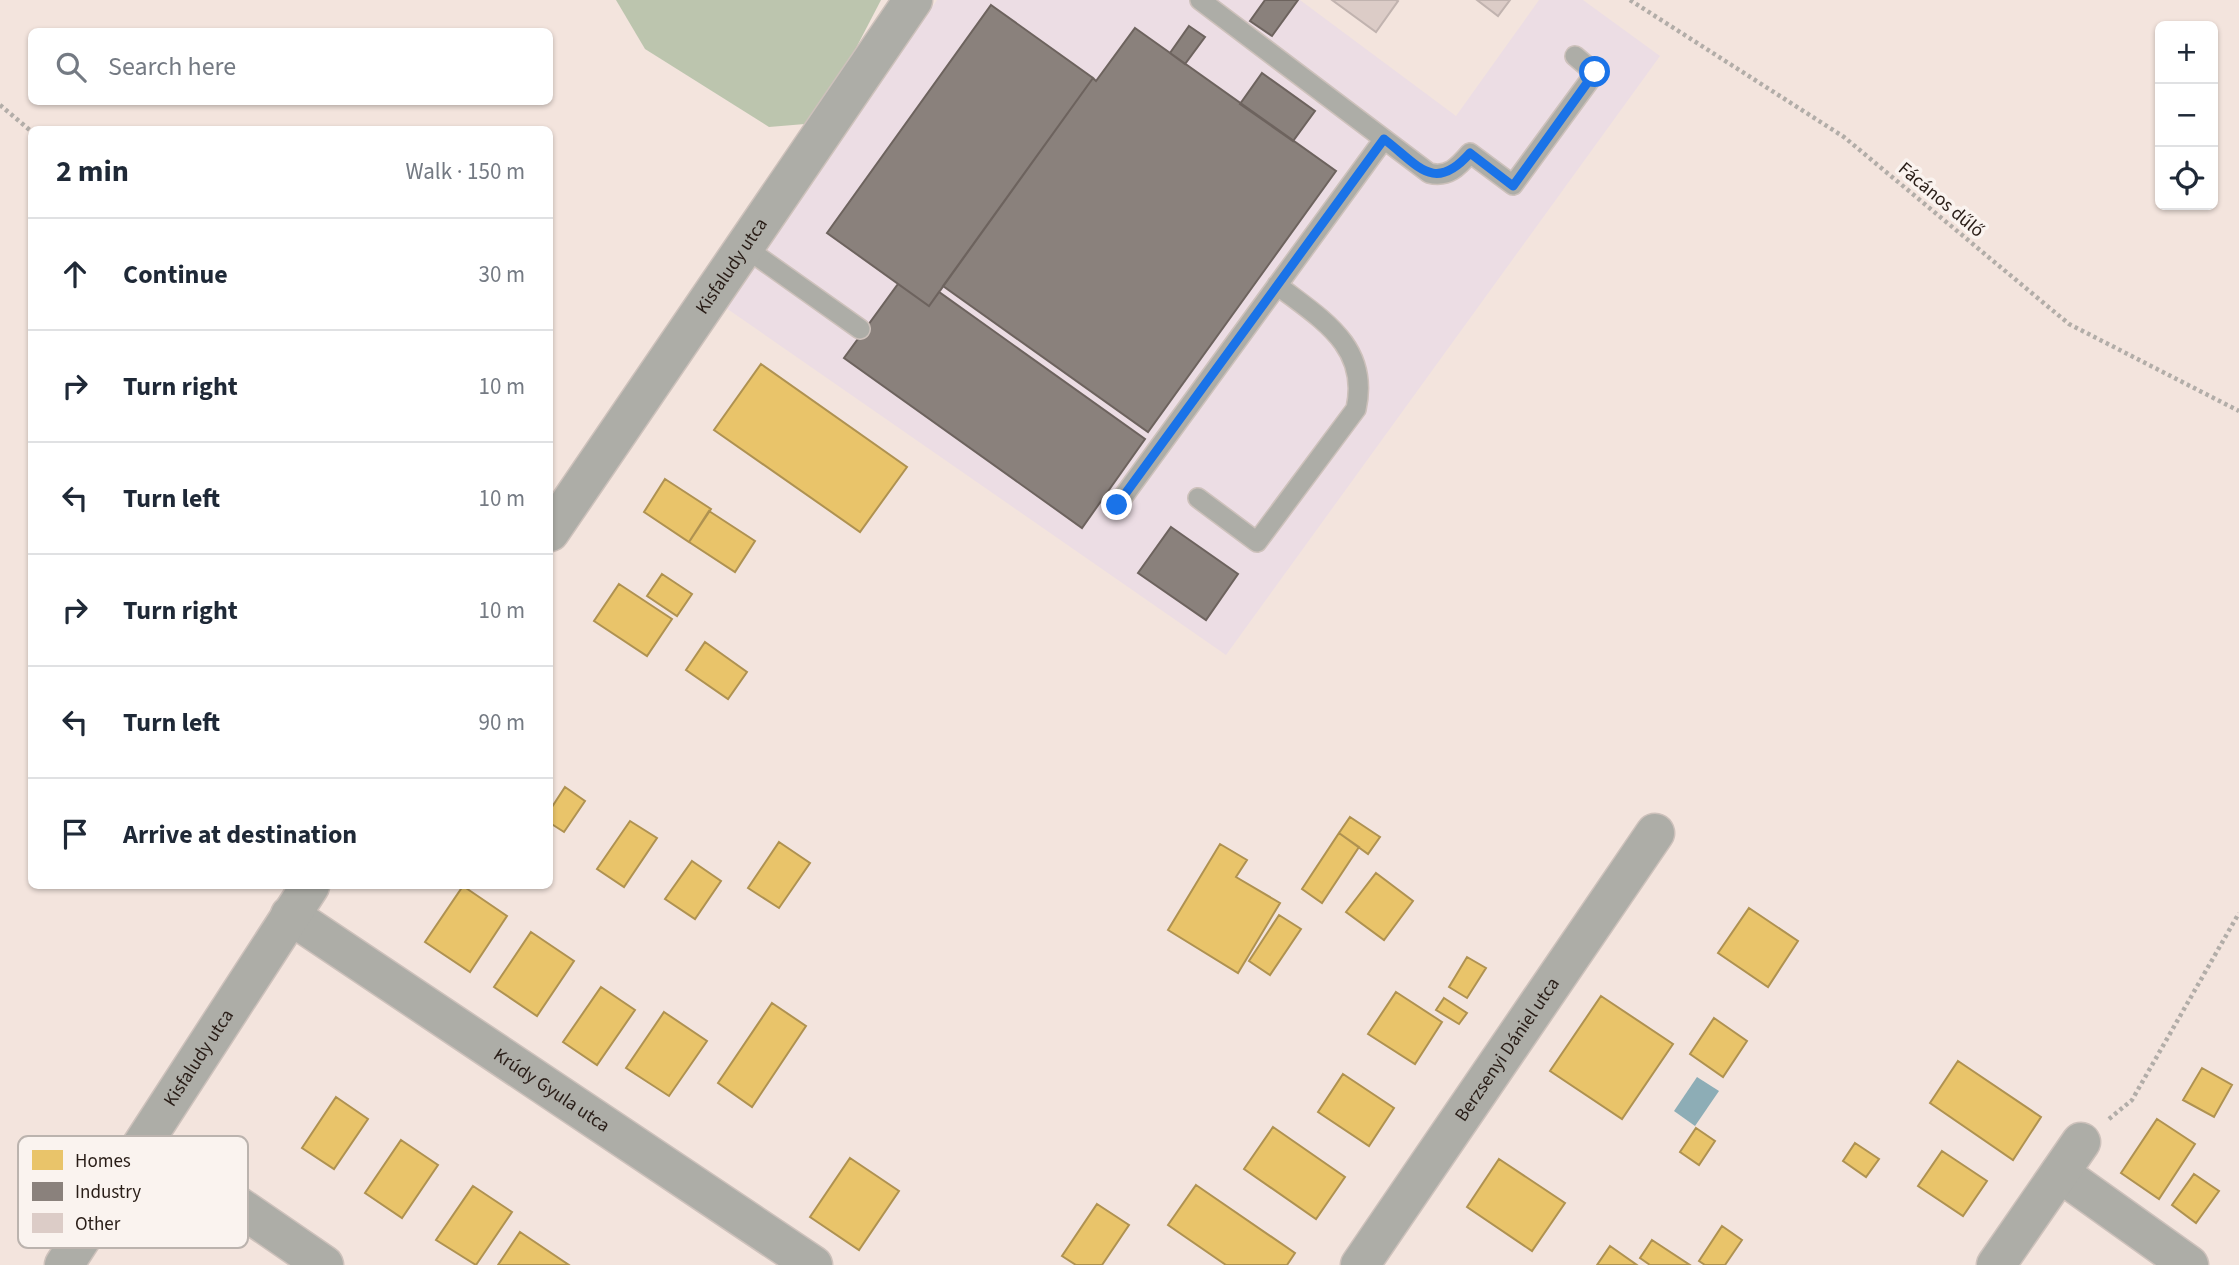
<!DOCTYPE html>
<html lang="en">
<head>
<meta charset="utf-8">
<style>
  body { margin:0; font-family:"Source Sans 3",sans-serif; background:#f2f2f3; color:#1f2937 }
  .controls { position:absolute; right:21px; top:21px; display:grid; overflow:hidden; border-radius:10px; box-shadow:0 2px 5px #0004 }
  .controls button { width:63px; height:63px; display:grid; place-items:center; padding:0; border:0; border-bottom:2px solid #e0e1e3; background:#fff; color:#1f2937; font:35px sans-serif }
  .stop { position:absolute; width:21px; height:21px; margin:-16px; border:5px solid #1a73e8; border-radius:50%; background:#fff }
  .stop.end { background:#1a73e8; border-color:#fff; box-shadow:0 2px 7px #0008 }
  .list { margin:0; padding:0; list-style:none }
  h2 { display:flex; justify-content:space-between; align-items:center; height:91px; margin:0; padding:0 28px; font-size:30px }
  h2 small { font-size:23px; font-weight:400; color:#747a83 }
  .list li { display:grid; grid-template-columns:46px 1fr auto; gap:21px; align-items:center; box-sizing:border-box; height:112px; padding:0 28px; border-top:2px solid #e0e1e3 }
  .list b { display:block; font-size:26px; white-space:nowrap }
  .list em { font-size:23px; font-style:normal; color:#747a83 }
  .icon { flex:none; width:38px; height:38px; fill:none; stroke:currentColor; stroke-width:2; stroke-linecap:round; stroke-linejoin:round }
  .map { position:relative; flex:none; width:2239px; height:1265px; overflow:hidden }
  .search { position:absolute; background:#fff; box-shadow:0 2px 5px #0004; left:28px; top:28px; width:525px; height:77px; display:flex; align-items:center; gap:18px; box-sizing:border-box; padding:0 24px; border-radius:10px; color:#747a83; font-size:26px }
  .panel { position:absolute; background:#fff; box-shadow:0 2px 5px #0004; left:28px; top:126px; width:525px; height:763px; border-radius:10px }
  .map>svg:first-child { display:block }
</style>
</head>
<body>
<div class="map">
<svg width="2239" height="1265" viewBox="0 0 2239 1265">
  <rect width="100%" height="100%" fill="#f3e4dd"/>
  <path fill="#ecdde4" d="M937,0H1300L1456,116L1539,0H1583L1660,56L1226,655L726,308Z"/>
  <path fill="#bcc5ae" d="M616,0H881L817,123L769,127L645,49Z"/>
  <path fill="#8dadb6" d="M1697,1077L1719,1091L1695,1126L1674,1111Z"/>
  <path fill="#e9c46a" stroke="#af9251" stroke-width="2" d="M761,364L907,467L860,532L714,430Z
    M665,479L711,509L689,542L644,512Z
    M709,511L755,541L735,572L689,542Z
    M662,574L692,594L677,616L647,596Z
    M619,584L672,619L647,656L594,621Z
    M705,642L747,672L728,699L686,670Z
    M565,787L585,801L564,832L550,823V810Z
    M1350,817L1380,837L1368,854L1339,833Z
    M630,821L657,838L624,887L597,869Z
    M1339,833L1359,847L1322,903L1302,889Z
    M779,842L810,863L779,908L748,888Z
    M1220,844L1247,860L1236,877L1280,903L1238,973L1168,930Z
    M692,861L721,881L695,919L665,899Z
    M1376,873L1413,901L1384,940L1346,912Z
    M463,886L507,916L470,972L425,942Z
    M1749,908L1798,941L1768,987L1718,953Z
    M1279,915L1301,929L1270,975L1249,961Z
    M531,932L574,961L537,1016L494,987Z
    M1467,957L1486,968L1467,998L1449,987Z
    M601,987L635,1010L597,1065L563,1042Z
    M1396,992L1442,1022L1415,1064L1368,1034Z
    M1601,996L1673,1044L1622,1119L1550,1071Z
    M1444,998L1467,1013L1459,1024L1436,1010Z
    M772,1003L806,1026L752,1107L718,1083Z
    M664,1012L707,1041L669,1096L626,1068Z
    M1714,1018L1747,1041L1723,1077L1690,1054Z
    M1958,1061L2041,1117L2013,1160L1930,1103Z
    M2202,1068L2232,1085L2214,1117L2183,1100Z
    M1343,1074L1394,1108L1369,1146L1318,1112Z
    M336,1097L368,1119L334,1169L302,1148Z
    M2157,1119L2195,1144L2159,1199L2121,1173Z
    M1273,1127L1345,1177L1316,1219L1244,1169Z
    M1696,1128L1715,1141L1699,1165L1680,1152Z
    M401,1140L438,1165L402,1218L365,1193Z
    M1855,1143L1879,1159L1866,1177L1843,1161Z
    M1942,1151L1987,1181L1963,1216L1918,1186Z
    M850,1158L899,1191L859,1250L810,1217Z
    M1499,1159L1565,1203L1532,1251L1467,1207Z
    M2194,1174L2219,1191L2196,1223L2172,1205Z
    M1196,1185L1295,1253L1287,1265H1226L1168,1225Z
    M473,1186L512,1212L476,1265L436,1240Z
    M1097,1204L1129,1225L1102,1265H1076L1062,1256Z
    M1722,1226L1742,1240L1725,1265H1705L1699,1261Z
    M520,1232L569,1265H498Z
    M1652,1240L1690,1265H1650L1640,1258Z
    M1610,1246L1637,1265H1597Z"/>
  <path fill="#8a817c" stroke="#6d635e" stroke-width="2" d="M1265,0H1298L1272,36L1250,21Z
    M991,5L1093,78L929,306L827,233Z
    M1189,26L1205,37L1185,64L1170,53Z
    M1135,28L1336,171L1148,432L943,286L1093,78L1096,81Z
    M1262,73L1315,111L1293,141L1240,104Z
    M898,284L929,306L939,292L1145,439L1082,528L844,358Z
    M1171,527L1238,574L1206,620L1138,573Z"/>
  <path fill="#dcccc7" stroke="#c1b3af" stroke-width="2" d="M1332,0H1396L1398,1L1376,32Z
    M1477,0H1510L1498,16Z"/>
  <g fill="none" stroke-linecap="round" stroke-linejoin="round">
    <defs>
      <path id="lane" d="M1200,0L1429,173C1448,178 1458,167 1470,153L1513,185L1595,73L1575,56
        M743,246L860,329
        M1198,498L1257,542L1356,409C1370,346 1321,319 1277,285
        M1117,505L1384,139"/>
      <g id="street">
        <path id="s1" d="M550,532L913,0"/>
        <path id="s2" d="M290,915L813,1265"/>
        <path d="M145,1142L324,1265"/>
        <path d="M2060,1173L2189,1265"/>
        <path id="s3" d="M64,1265L310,886"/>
        <path id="s4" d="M1360,1265L1655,833"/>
        <path d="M1996,1265L2081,1142"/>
      </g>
    </defs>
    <use href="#lane" stroke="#cdc1bb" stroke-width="22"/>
    <use href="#street" stroke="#cdc1bb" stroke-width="41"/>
    <path stroke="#b2ada8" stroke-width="4.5" stroke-dasharray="3.5 3.5" stroke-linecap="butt" d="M1630,0L1844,137L2069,324L2239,411
      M0,105L32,132
      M2109,1119L2132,1100L2239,913"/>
    <use href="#lane" stroke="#adada7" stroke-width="19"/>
    <use href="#street" stroke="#adada7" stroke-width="38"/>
  </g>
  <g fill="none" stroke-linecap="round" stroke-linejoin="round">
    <path stroke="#1a73e8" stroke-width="9" d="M1117,505L1384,139C1418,165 1434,194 1470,153L1513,186L1595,72"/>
  </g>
  <g text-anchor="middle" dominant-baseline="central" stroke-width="7" stroke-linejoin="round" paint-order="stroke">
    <g font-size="19" fill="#291d17" stroke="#faf3ef">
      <text transform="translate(1941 200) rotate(40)">Fácános dűlő</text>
      <text stroke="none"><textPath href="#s1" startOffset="322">Kisfaludy utca</textPath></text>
      <text stroke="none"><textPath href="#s4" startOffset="261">Berzsenyi Dániel utca</textPath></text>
      <text stroke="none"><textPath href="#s3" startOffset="247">Kisfaludy utca</textPath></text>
      <text stroke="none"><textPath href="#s2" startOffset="315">Krúdy Gyula utca</textPath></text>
    </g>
  </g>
  <rect x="18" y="1136" width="230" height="112" rx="10" fill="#faf3ef" stroke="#bbb3ae" stroke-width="2"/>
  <rect x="32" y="1150" width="31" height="20" fill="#e9c46a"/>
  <rect x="32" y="1182" width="31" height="19" fill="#8a817c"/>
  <rect x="32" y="1213" width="31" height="20" fill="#dcccc7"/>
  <g font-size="19" fill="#291d17">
    <text x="75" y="1167">Homes</text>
    <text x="75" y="1198">Industry</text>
    <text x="75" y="1230">Other</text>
  </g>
</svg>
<div class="controls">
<button>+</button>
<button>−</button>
<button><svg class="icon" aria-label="locate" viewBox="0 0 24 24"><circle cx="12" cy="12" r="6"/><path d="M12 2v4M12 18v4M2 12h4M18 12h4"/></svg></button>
</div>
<div class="stop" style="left:1595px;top:72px"></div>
<div class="stop end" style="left:1117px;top:505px"></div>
<div class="search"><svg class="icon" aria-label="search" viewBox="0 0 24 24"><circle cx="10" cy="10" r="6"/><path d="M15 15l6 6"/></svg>Search here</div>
<section class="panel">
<h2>2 min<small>Walk · 150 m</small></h2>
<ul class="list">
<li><svg class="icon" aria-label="ahead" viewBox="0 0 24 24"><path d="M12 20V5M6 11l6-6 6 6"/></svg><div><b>Continue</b></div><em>30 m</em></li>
<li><svg class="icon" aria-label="right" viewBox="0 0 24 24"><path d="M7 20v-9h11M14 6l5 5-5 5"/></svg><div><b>Turn right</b></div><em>10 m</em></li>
<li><svg class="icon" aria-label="left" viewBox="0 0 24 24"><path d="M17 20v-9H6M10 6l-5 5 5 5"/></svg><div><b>Turn left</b></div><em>10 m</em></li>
<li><svg class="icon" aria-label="right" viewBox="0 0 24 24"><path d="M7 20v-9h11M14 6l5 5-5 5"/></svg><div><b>Turn right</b></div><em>10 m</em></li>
<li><svg class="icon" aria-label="left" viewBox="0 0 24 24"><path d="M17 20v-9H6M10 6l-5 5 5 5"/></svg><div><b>Turn left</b></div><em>90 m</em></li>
<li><svg class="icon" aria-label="arrive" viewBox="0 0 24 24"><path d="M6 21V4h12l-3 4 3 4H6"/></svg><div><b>Arrive at destination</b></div></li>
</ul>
</section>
</div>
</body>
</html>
